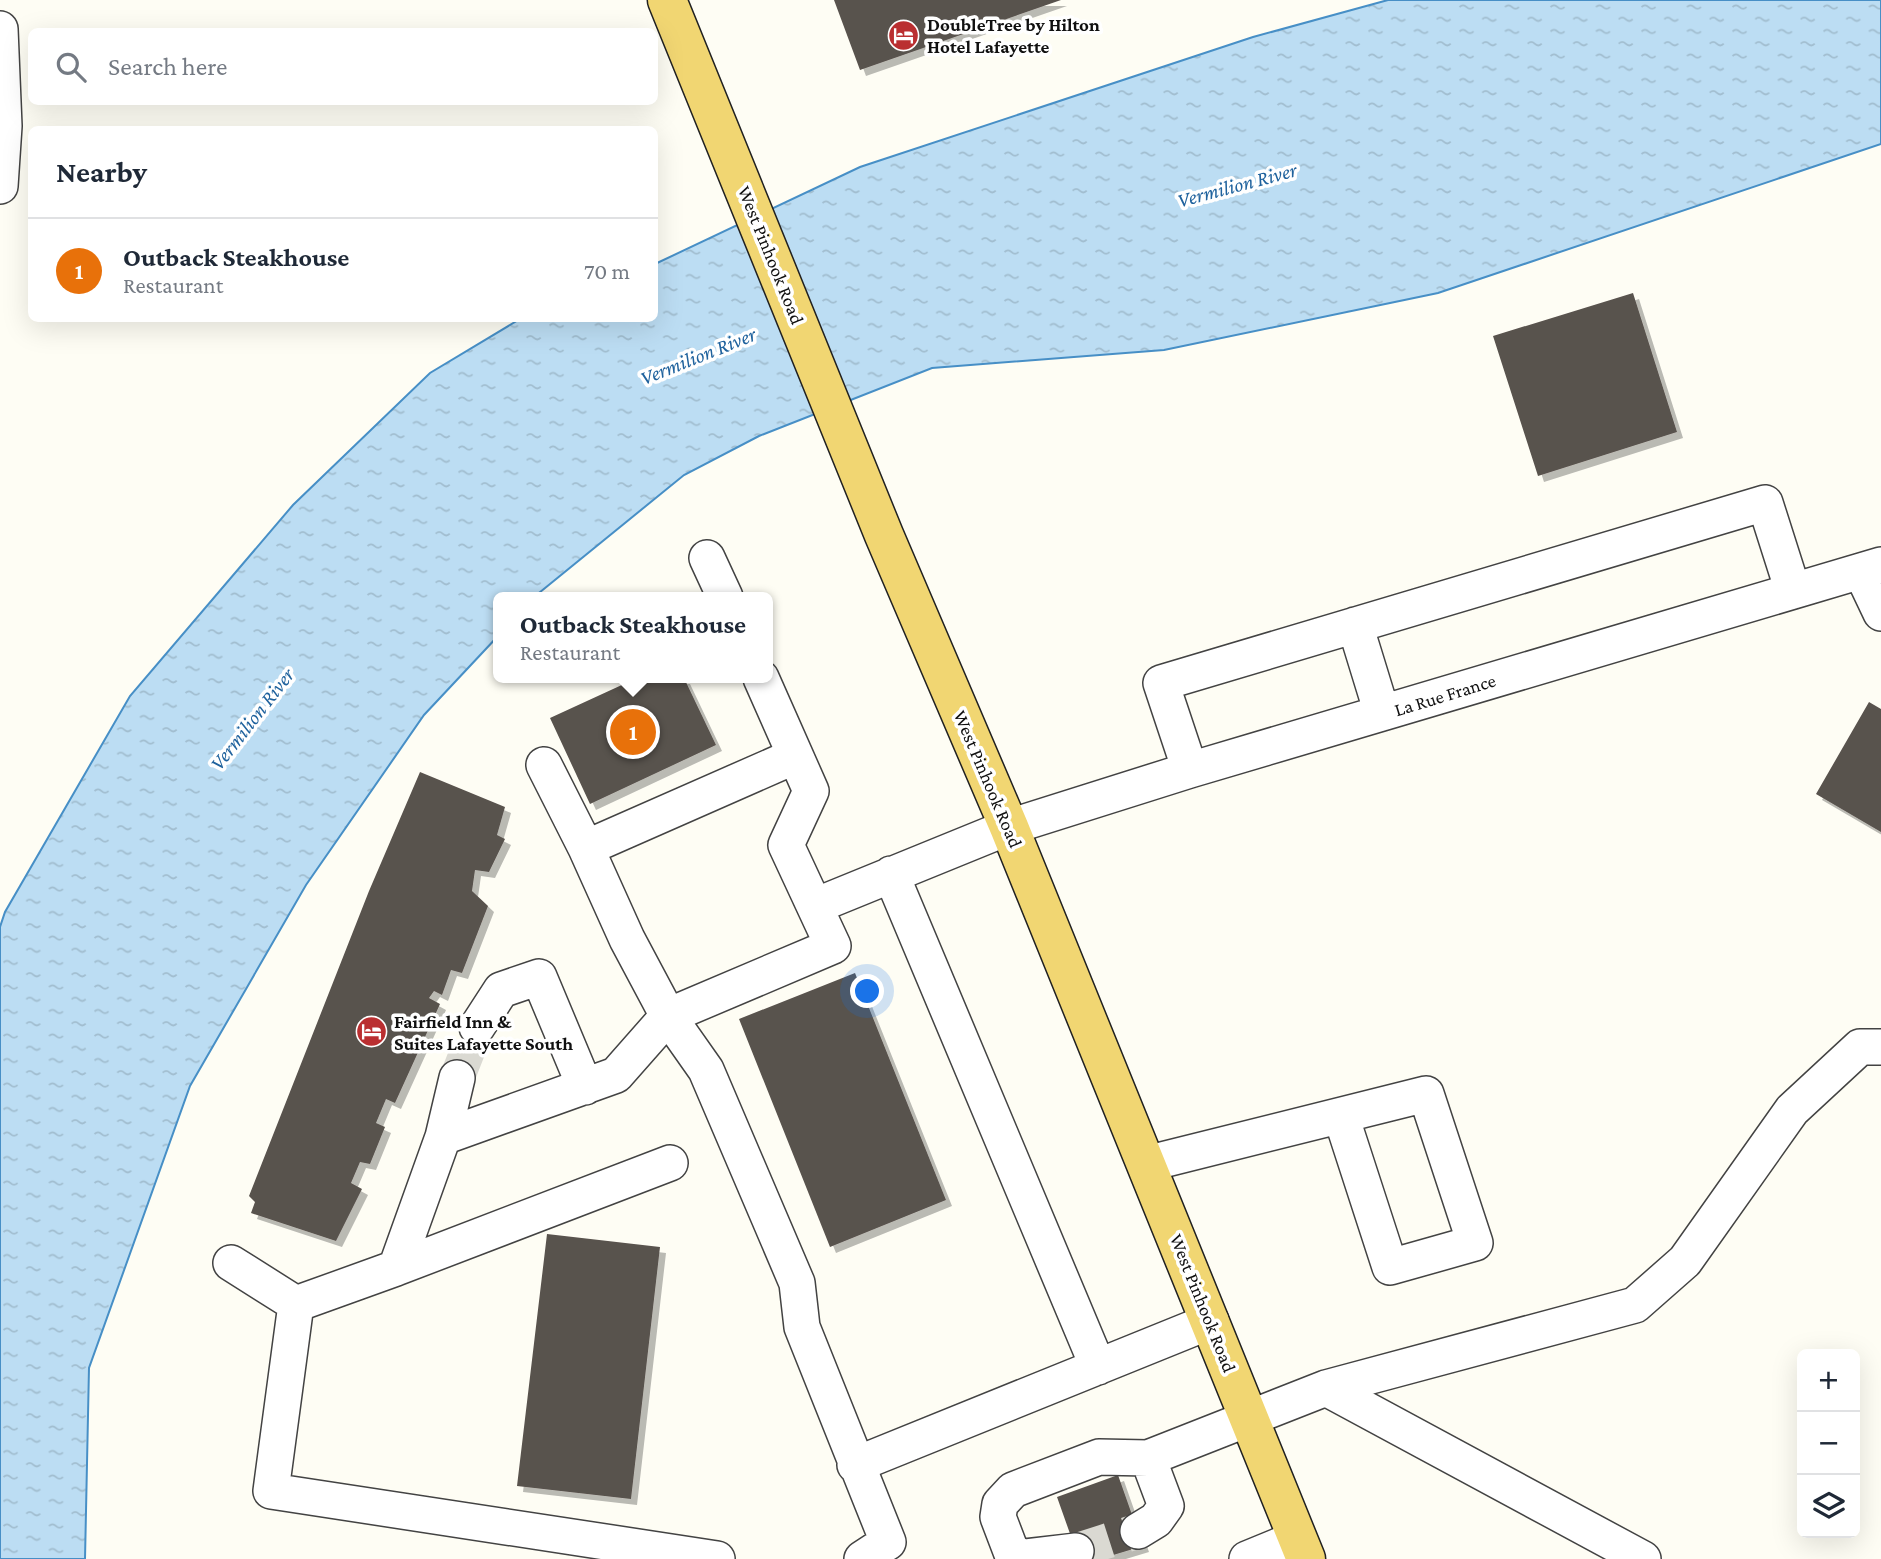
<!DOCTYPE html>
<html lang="en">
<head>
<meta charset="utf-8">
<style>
  body { margin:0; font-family:"Crimson Pro",serif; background:#f2f2f3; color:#1f2937 }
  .controls { position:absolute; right:21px; bottom:21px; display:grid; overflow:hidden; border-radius:10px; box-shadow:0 7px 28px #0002 }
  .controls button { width:63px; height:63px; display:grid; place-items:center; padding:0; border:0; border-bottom:2px solid #e0e1e3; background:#fff; color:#1f2937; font:35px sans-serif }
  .you { position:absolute; left:868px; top:992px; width:24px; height:24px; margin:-18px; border:5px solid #fff; border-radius:50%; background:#1a73e8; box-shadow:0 0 0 10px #1a73e833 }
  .badge { display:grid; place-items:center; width:46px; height:46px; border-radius:50%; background:#0b8043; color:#fff; font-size:23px; font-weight:700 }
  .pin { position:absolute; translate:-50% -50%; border:4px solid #fff; box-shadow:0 2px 7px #0006 }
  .popup { position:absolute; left:493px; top:592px; width:280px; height:91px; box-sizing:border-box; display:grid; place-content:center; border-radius:10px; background:#fff; filter:drop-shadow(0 2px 5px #0005); font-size:23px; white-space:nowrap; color:#747a83 }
  .popup b { font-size:26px; color:#1f2937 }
  .popup::after { content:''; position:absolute; left:50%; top:100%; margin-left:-14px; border:14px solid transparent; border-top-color:#fff }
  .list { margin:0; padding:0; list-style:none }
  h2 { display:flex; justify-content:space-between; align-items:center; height:91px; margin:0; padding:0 28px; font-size:30px }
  h2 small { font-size:23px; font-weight:400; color:#747a83 }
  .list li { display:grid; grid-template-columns:46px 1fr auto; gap:21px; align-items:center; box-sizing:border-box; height:105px; padding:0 28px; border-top:2px solid #e0e1e3 }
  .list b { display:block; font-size:26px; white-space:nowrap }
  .list p { margin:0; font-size:23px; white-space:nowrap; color:#747a83 }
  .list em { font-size:23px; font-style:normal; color:#747a83 }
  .icon { flex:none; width:38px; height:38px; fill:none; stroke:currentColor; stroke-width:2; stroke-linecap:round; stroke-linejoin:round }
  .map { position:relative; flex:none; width:1881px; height:1559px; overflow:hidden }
  .search { position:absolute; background:#fff; box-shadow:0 7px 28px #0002; left:28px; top:28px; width:630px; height:77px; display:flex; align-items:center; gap:18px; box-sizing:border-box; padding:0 24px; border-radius:10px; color:#747a83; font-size:26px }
  .panel { position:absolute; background:#fff; box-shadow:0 7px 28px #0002; left:28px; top:126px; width:630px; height:196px; border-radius:10px }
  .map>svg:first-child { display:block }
</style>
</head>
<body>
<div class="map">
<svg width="1881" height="1559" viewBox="0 0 1881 1559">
  <defs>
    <pattern id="water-ripples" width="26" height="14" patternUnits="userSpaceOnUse" patternTransform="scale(1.75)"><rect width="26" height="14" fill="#bcddf3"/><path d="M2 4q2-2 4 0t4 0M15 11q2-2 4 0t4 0" fill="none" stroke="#a1bdcf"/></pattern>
    <filter id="shadow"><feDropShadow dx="6" dy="6" stdDeviation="0" flood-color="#0004"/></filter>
  </defs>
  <rect width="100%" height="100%" fill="#fefdf4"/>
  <path fill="url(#water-ripples)" stroke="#478fc6" stroke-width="2" d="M1388,0H1881V144L1438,293L1164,350L932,368L759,436L684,475L534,597H498V636L424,715L306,885L190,1086L89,1368L85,1559H0V927L5,912L130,696L293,505L430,373L520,319L654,318L655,264L860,167L1253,37Z"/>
  <path fill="#59524d" filter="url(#shadow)" d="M834,0H1061L860,70Z
    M1633,293L1677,432L1538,476L1493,336Z
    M637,678H684L716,745L590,804L550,718Z
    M1869,702L1881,709V832L1816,794Z
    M420,772L505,807L497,835L505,839L489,872L475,870L472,891L488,906L462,973L451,970L442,995L434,991L429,998L440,1004L395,1103L386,1099L376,1123L385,1127L370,1164L360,1162L351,1183L362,1189L336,1241L251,1213L255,1202L249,1196L369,891Z
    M855,973L946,1200L830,1247L739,1019Z
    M547,1234L660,1247L631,1499L517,1486Z
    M1118,1475L1143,1546L1100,1559H1079L1057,1497Z"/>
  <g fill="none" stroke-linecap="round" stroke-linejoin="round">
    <path stroke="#dad9d2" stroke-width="35" stroke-dasharray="35 18" stroke-linecap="butt" d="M457,1078L477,1027
      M1076,1551L1138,1531"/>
    <defs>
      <path id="minor" d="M0,29L4,126L0,186
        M707,558L725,597
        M1861,571L1881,613
        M1355,625L1382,713
        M761,678L811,791L786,845L833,946L668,1016L627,939L586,848L795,756
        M544,765L586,848
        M1190,770L1161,683L1765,503L1793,591
        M891,874L1098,1367
        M815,906L1009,827L1190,770L1881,565
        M477,1027L501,990L539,977L585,1087
        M443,1137L457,1078
        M1146,1164L1426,1094L1475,1243L1390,1267L1341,1116
        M231,1263L296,1304
        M396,1268L670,1163
        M1326,1388L1643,1559
        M855,1465L1211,1321
        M1138,1531L1156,1520L1166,1506L1148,1458
        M1016,1558L1076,1551
        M717,1559L271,1491L296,1304L396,1268L443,1137L616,1075L668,1016L706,1070L797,1283L802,1327L888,1542L862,1559
        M1014,1559L998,1517L1000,1504L1013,1490L1099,1457L1148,1458L1326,1388L1635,1305L1685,1261L1792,1110L1860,1047H1881
        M1247,1559L1298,1538"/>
      <path id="major" d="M667,0L884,535L1009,827L1306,1559"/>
    </defs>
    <use href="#minor" stroke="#434343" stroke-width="38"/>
    <use href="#major" stroke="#212121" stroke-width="41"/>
    <use href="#minor" stroke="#fff" stroke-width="35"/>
    <use href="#major" stroke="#f1d672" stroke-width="38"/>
  </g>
  <defs>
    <symbol id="hotel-disc" viewBox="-11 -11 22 22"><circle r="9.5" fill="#ba2f31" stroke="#fff"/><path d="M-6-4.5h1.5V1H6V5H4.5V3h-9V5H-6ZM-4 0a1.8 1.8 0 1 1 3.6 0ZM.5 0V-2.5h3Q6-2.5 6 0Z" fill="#fff"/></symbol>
  </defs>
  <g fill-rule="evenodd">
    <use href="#hotel-disc" x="886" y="18" width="35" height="35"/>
    <use href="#hotel-disc" x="354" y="1014" width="35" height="35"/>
  </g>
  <g text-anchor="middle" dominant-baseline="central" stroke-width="7" stroke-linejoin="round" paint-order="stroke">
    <g font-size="19" font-weight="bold" fill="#101010" stroke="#fff" text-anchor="start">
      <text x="927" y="24">DoubleTree by Hilton<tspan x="927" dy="22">Hotel Lafayette</tspan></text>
      <text x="394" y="1021">Fairfield Inn &amp;<tspan x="394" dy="22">Suites Lafayette South</tspan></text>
    </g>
    <g font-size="19" fill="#101010" stroke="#fff">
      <text transform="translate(771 255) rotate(68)">West Pinhook Road</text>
      <text transform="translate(1445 695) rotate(-17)">La Rue France</text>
      <text transform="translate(988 779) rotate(67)">West Pinhook Road</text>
      <text transform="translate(1203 1303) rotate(68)">West Pinhook Road</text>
    </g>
    <g font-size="21" font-style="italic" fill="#1f629d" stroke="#fff">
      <text transform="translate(1237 185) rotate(-15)">Vermilion River</text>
      <text transform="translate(698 356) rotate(-22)">Vermilion River</text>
      <text transform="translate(252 719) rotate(-52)">Vermilion River</text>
    </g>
  </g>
</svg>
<div class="controls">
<button>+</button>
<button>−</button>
<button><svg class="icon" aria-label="layers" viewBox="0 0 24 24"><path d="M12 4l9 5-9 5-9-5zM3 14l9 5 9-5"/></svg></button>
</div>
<div class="you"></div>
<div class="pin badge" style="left:633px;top:732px;background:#e8710a">1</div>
<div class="popup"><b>Outback Steakhouse</b>Restaurant</div>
<div class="search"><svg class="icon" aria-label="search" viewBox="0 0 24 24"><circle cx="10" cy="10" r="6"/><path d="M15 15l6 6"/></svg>Search here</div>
<section class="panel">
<h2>Nearby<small></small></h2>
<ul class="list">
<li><span class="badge" style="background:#e8710a">1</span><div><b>Outback Steakhouse</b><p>Restaurant</p></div><em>70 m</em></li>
</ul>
</section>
</div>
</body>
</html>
